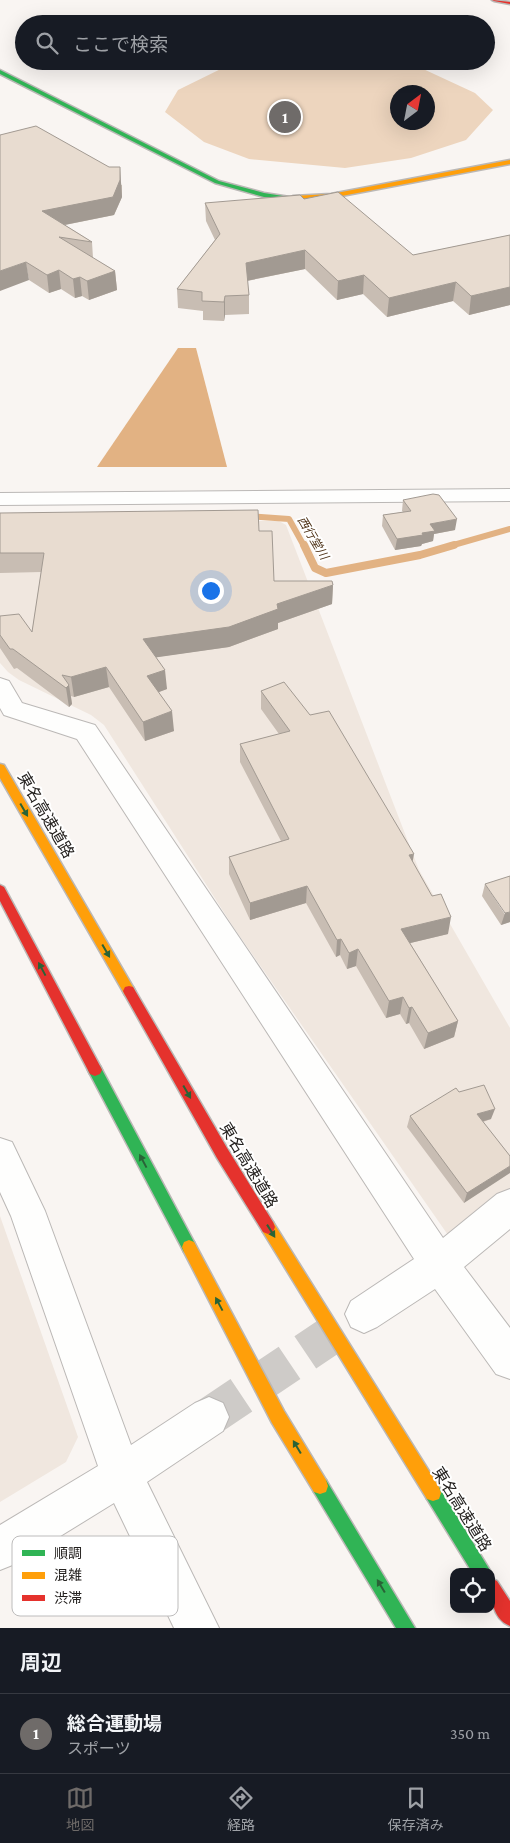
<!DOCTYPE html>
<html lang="ja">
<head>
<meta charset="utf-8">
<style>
  body { margin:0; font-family:"Crimson Pro","Noto Sans JP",serif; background:#242831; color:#f1f3f6 }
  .controls { position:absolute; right:15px; bottom:15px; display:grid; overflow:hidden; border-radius:10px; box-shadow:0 5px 20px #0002 }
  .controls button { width:45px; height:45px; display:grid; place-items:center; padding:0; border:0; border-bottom:1px solid #363941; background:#171b24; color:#f1f3f6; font:25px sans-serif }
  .compass { position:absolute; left:390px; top:85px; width:45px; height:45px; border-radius:50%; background:#171b24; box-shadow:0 5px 20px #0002; rotate:32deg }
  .you { position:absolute; left:210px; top:590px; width:18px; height:18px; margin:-12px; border:4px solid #fff; border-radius:50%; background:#1a73e8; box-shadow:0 0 0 8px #1a73e833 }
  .badge { display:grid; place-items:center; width:32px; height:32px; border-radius:50%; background:#6f6b69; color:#fff; font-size:16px; font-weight:700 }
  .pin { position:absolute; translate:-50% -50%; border:2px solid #fff; box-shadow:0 1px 5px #0006 }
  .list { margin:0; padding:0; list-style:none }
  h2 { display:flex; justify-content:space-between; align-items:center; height:65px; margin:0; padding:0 20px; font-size:21px }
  h2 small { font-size:16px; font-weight:400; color:#9ea1a6 }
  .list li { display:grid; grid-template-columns:32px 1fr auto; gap:15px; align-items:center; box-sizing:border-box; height:80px; padding:0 20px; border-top:1px solid #363941 }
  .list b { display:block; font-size:19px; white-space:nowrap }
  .list p { margin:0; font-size:16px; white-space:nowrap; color:#9ea1a6 }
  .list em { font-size:16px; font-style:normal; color:#9ea1a6 }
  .icon { flex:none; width:28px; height:28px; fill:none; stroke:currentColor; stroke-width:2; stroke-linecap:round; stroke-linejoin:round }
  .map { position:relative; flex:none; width:510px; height:1628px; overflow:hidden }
  .search { position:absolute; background:#171b24; box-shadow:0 5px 20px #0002; left:15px; right:15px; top:15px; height:55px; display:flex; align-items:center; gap:12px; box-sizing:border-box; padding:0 18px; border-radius:28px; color:#9ea1a6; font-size:19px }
  .sheet { height:145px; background:#171b24 }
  nav { display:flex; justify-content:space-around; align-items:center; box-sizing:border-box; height:70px; border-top:1px solid #363941; background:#171b24; font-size:14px; color:#9ea1a6 }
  nav a { display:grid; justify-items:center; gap:2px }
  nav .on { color:#6f6b69 }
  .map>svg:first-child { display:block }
</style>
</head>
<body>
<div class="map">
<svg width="510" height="1628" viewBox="0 0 510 1628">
  <rect width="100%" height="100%" fill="#f9f5f2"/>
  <path fill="#f0e7df" d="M0,521H279L286,525L419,870L510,1028V1191L448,1235L234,928L104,725L91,715L19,680L8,672L0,663Z
    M0,1216L78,1437L66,1462L0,1502Z"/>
  <path fill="#edd5be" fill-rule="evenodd" d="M237,61H406L475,93L493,110L466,140L411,158L345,168L249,159L204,142L165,112L178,90ZM398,92H428V122H398Z"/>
  <path fill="#e2b283" d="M178,348H196L227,467H97Z"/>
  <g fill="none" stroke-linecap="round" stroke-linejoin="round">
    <path stroke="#e2b283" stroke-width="6" d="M246,516L289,519L304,546
      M450,546L510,529"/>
    <path stroke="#e2b283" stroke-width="8" d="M304,545L315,568L326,573L420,555L454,545"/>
    <path stroke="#cecbc8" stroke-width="39" stroke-dasharray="39 19" stroke-linecap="butt" d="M209,1417L349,1323"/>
    <defs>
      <path id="street" d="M510,489V501L0,505V493Z
        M0,678L9,681L22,703L95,725L443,1238L497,1194L510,1189V1229L464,1267L510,1328V1379L496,1374L435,1289L377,1327L364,1333L351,1327L345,1314L351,1301L414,1259L77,739L4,715L0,708Z
        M0,1138L12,1142L45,1211L131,1445L195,1403L209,1397L223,1403L229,1417L223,1431L147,1482L219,1628H174L114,1503L15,1564L0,1570V1525L98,1466L11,1216L0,1192Z"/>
      <path id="fast" d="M0,70L219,181L264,193L296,198L293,200L264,197L215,183L0,74Z
        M95,1064L100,1066L194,1242L196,1247L194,1252L189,1254L184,1252L90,1074L88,1070L90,1066Z
        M320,1478L326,1480L415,1628H396L314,1492L312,1486L314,1480Z
        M433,1485L439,1487L491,1572H472L427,1499L425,1493L427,1487Z"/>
      <path id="slow" d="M510,160V164L331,198L293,200L290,198L293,196L331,194Z
        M0,764L4,765L133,987L135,991L133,995L129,996L125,995L0,778Z
        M268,1220L273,1222L439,1487L441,1493L439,1499L433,1501L427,1499L263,1232L261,1227L263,1222Z
        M189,1240L194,1242L284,1411L326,1480L328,1486L326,1492L320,1494L314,1492L272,1423L184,1252L182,1247L184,1242Z"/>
      <path id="jam" d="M492,0L510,2V4L494,1Z
        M0,885L4,887L100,1066L102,1070L100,1074L95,1076L90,1074L0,901Z
        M129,986L133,987L227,1148L273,1222L275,1227L273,1232L268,1234L263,1232L217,1158L125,995L123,991L125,987Z
        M491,1578L497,1581L510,1601V1626C491,1618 491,1596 491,1578Z"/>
    </defs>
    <use href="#street" stroke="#bbb8b6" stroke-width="2"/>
    <use href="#fast" stroke="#bbb8b6" stroke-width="3"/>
    <use href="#slow" stroke="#bbb8b6" stroke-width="3"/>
    <use href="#jam" stroke="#bbb8b6" stroke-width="3"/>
    <use href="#street" fill="#fefefd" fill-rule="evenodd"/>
    <use href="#fast" fill="#30b455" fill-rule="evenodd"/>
    <use href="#slow" fill="#ff9f0a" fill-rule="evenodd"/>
    <use href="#jam" fill="#e5322d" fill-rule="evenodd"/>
  </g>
  <path fill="#c8bdb3" d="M0,135L122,185V197L114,215L65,225L92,242L93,258L115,271L117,290L89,300L82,296L75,298L61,289L49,293L29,280Z
    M304,199L413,255L510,235V305L469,315L453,301L387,317L363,294L337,300L305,269L247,281L249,295V314L225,315L224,321L203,320V311L178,308L177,289L215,240L206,221L205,203Z
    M403,500L455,530L434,534L433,541L422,544L421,546L395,550L382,526L383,515L403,512L402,511Z
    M0,513L259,531L274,581L333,585L332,604L278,623V629L229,647L156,657L167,689L158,692L174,731L145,741L109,687L74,697L71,696L72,704L69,707L17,668L14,669L0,648V635L32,632L41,572L0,573Z
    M261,691L413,863L448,934L410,943L458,1021L454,1037L424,1049L409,1023L406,1024L400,1014L386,1018L356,966L347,969L340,955L336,957L306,903L250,920L229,874V857L281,841L240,762V744L279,734L261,709Z
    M485,884L510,922L501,925L482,896Z
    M459,1092L491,1119L483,1122L510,1156L464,1203L407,1127L410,1116Z"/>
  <path fill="#a29a92" d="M120,167L122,197L114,215L44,229L42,211Z
    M305,250V269L246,281V263Z
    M26,262L29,280L0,291V271Z
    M59,270L61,289L49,293L47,275Z
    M115,271L117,290L89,300L87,281Z
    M364,275L363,294L337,300L338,281Z
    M80,277L82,296L75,298L73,279Z
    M456,282L453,301L387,317L389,298Z
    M510,287V305L469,315L471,296Z
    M225,296V315L224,321V302Z
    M457,519L455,530L434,534L433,541L422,544L421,546L395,550L397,539L422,533L430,524Z
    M333,585L332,604L278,623V629L229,647L145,659L143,639L277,604Z
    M106,667L109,687L74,697L71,677Z
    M165,670L167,689L149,696L147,676Z
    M69,685L72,704L69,707L66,688Z
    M172,711L174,731L145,741L143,722Z
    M414,854L411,871L409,855Z
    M307,886L306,903L250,920V903Z
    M510,912V922L501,925L505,913Z
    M451,917L448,934L398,946L401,929Z
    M341,939L340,955L336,957L337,940Z
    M358,949L356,966L347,969L349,953Z
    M403,997L400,1014L386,1018L389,1001Z
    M412,1007L409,1023L406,1024L409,1008Z
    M458,1021L454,1037L424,1049L428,1033Z
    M495,1109L491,1119L473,1124L477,1114Z
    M510,1166V1173L464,1203L467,1193Z"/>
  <path fill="#e8dcd0" stroke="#a29a92" d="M36,126L109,167H120V180L113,197L42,211L92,242L59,237L115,271L87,281L80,277L73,279L59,270L47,275L26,262L0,271V135Z
    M338,192L413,255L510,235V287L471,296L456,282L389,298L364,275L338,281L305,250L246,263L249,295L225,296L224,302L202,301V292L177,289L220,234L205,203L300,195L304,199Z
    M433,494L439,495L457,519L430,524L435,531L422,533L423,535L397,539L383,515L411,511L403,500Z
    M258,510L259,531H272L274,581H332L333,585L277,604L278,609L229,627L143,639L165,670L147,676L172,711L143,722L106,667L71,677L62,675L69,685L66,688L13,649H10L0,635V616L19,614L32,632L44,553H0V513Z
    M284,682L310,715L329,711L414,854L409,855L432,896L441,894L451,917L401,929L458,1021L428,1033L412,1007L409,1008L403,997L389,1001L358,949L349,953L341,939L337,940L307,886L250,903L229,857L289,839L240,744L290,731L261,691Z
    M510,876V912L505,913L485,884Z
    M484,1085L495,1109L477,1114L510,1156V1166L467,1193L410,1116L456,1088L459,1092Z"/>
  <defs><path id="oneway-solid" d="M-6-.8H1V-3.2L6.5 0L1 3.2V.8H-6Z" transform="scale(1.25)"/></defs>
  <g fill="#296337">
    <use href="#oneway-solid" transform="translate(24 810) rotate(60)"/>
    <use href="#oneway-solid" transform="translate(106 951) rotate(60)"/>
    <use href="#oneway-solid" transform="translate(42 969) rotate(-118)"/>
    <use href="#oneway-solid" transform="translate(187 1092) rotate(60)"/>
    <use href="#oneway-solid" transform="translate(143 1161) rotate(-118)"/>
    <use href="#oneway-solid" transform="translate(271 1231) rotate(58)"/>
    <use href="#oneway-solid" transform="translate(219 1304) rotate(-118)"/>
    <use href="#oneway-solid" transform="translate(297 1447) rotate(-121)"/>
    <use href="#oneway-solid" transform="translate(381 1586) rotate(-121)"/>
  </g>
  <g text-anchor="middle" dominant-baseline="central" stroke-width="4" stroke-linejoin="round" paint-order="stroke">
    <g font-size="12" font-style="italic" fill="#4d3115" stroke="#fff">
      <text transform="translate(313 538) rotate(59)">西行堂川</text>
    </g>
    <g font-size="16" fill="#24211f" stroke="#fff">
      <text transform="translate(46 815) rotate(60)">東名高速道路</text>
      <text transform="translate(249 1165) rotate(59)">東名高速道路</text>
      <text transform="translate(462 1509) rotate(58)">東名高速道路</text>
    </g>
  </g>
  <rect x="12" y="1536" width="166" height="80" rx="8" fill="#fff" stroke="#bdbcbc" stroke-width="1"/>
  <rect x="22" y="1550" width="23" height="6" fill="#30b455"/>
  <rect x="22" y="1572" width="23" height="7" fill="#ff9f0a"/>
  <rect x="22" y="1595" width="23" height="6" fill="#e5322d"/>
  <g font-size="14" fill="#24211f">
    <text x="54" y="1558">順調</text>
    <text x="54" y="1580">混雑</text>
    <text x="54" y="1603">渋滞</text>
  </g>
</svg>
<div class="controls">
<button><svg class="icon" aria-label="locate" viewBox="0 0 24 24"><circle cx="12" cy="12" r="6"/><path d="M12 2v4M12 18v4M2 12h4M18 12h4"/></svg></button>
</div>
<svg class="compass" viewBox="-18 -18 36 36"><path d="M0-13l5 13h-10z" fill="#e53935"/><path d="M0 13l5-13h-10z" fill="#9ea1a6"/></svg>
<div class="you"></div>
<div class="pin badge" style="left:285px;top:117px">1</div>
<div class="search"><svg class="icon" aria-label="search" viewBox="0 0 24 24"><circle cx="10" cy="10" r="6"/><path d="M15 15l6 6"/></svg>ここで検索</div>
</div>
<section class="sheet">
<h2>周辺<small></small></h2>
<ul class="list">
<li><span class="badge">1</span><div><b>総合運動場</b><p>スポーツ</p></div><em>350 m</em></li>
</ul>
</section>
<nav>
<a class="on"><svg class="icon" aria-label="map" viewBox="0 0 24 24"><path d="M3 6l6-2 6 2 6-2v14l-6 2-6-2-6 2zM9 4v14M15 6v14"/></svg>地図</a>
<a><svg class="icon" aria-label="directions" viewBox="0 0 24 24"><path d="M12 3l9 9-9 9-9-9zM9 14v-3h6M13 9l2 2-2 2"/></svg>経路</a>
<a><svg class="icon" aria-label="saved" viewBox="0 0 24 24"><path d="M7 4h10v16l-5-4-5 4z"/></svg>保存済み</a>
</nav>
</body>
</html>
